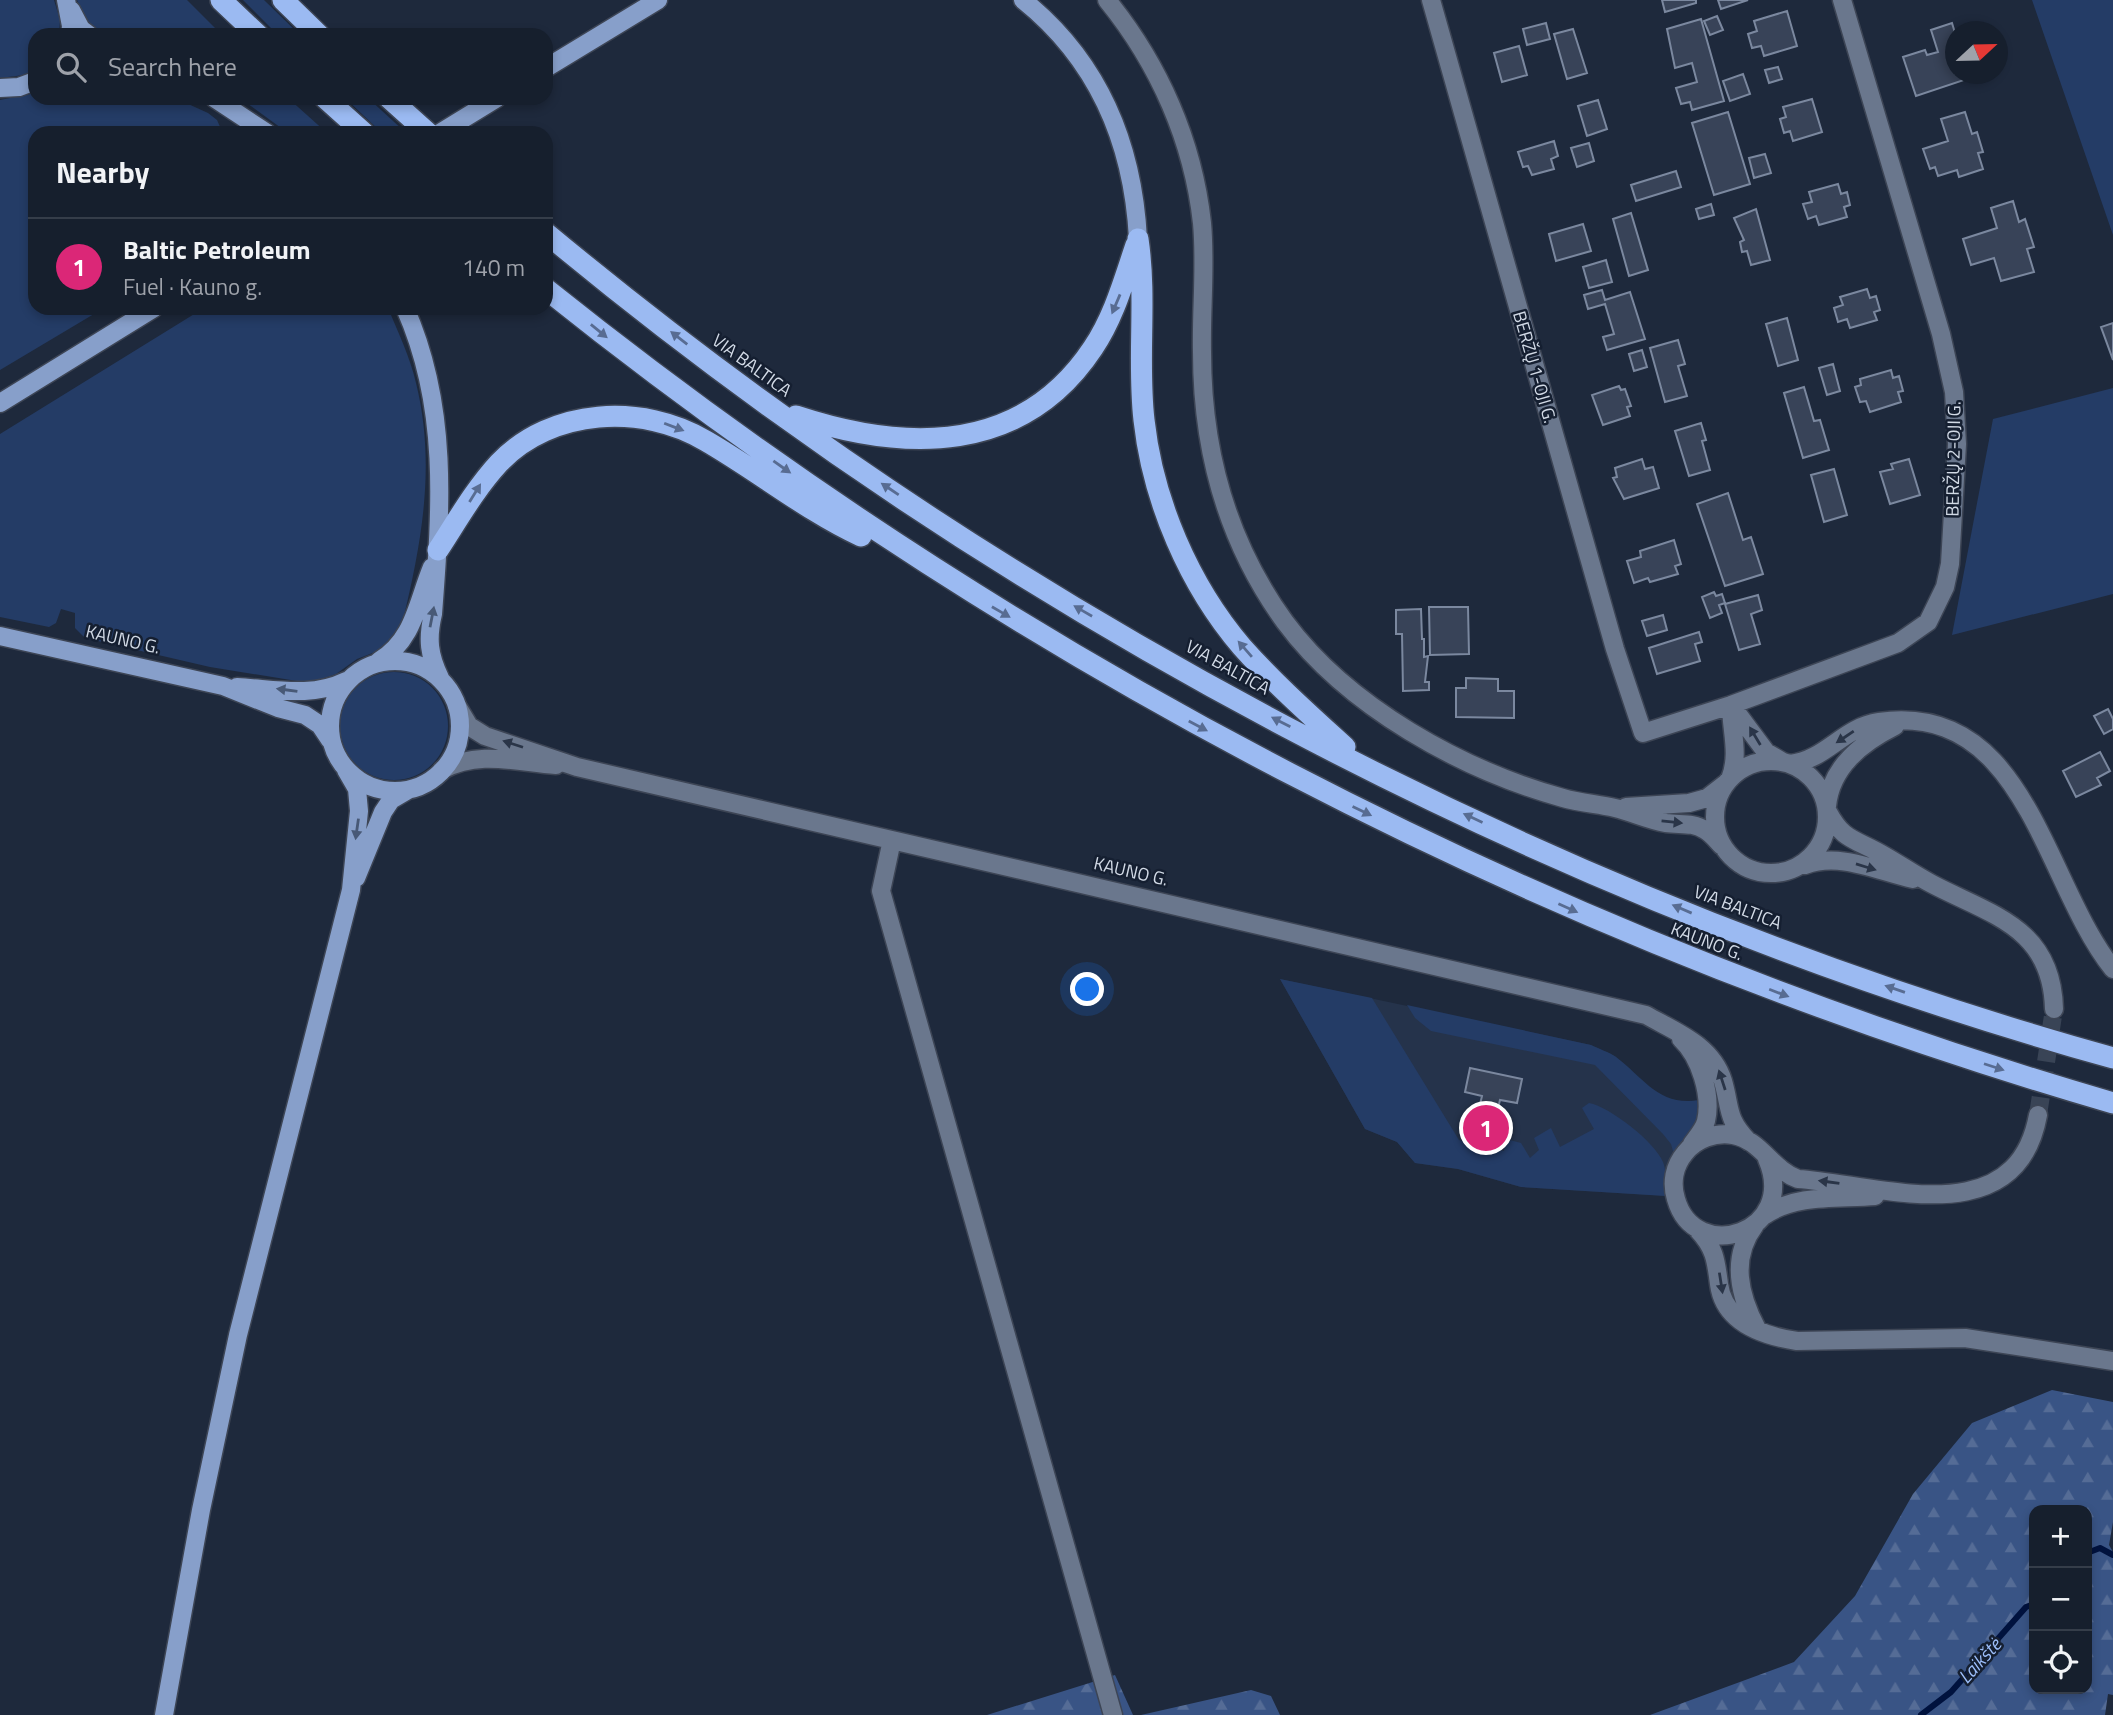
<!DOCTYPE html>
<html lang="en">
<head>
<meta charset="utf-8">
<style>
  body { margin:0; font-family:"Titillium Web",sans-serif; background:#1f2735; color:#f1f3f6 }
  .controls { position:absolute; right:21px; bottom:21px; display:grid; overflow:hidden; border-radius:14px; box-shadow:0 4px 10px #0003 }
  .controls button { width:63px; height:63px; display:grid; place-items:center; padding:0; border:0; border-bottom:2px solid #353d49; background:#161f2d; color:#f1f3f6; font:35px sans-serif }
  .compass { position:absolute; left:1945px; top:21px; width:63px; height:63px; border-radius:50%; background:#161f2d; box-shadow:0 4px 10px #0003; rotate:68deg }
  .you { position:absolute; left:1088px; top:990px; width:24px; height:24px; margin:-18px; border:5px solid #fff; border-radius:50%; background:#1a73e8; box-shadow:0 0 0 10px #1a73e833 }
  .badge { display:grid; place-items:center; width:46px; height:46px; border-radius:50%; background:#db2777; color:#fff; font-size:23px; font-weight:700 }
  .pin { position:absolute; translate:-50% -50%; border:4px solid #fff; box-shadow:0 2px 7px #0006 }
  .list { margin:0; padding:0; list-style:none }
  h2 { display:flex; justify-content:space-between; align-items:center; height:91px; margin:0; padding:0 28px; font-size:30px }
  h2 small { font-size:23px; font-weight:400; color:#9ea2aa }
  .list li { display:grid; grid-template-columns:46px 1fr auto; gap:21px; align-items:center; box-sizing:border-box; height:98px; padding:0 28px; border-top:2px solid #353d49 }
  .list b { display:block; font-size:26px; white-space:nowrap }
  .list p { margin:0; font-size:23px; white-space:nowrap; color:#9ea2aa }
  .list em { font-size:23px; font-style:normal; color:#9ea2aa }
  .icon { flex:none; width:38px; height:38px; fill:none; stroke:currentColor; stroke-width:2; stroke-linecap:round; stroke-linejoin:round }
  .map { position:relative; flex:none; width:2113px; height:1715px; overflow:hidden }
  .search { position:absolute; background:#161f2d; box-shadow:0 4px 10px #0003; left:28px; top:28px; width:525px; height:77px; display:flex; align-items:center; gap:18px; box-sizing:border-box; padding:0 24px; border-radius:21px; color:#9ea2aa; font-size:26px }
  .panel { position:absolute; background:#161f2d; box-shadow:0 4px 10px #0003; left:28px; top:126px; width:525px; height:189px; border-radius:21px }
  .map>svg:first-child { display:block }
</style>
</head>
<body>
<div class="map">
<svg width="2113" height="1715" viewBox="0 0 2113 1715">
  <defs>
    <pattern id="forest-firs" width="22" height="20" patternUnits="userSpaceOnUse" patternTransform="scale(1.75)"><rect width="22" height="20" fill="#395485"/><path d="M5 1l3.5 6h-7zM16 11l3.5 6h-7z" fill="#556c96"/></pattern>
  </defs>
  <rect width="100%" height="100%" fill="#1e293c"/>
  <path fill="#25334b" d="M1280,979L1591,1045L1615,1056L1649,1089L1667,1099L1683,1102L1700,1100L1665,1178L1666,1196L1521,1187L1458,1169L1415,1163L1397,1142L1365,1129Z"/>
  <path fill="#243c66" d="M0,0H54L60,20L59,35H35V70L24,75L0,78Z
    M77,0H187L222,35H102L88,24Z
    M243,0H264L300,35H278Z
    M2032,0H2113V235Z
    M35,93V98H175L208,113L217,120L221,129L220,133H35V308H104L0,370V100Z
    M240,98H288L327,133H288Z
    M345,98H368L405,132L382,133Z
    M204,308H388C398,332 410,357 416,383C436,464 422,541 403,620L398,632L383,649L357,659L336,674L309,683L210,667L85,638L75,628V613L61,609L56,623L49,627L0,617V434Z
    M2113,388V594L1952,635L1993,419Z
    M340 726a54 54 0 1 1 108 0a54 54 0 1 1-108 0Z
    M1280,979L1372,998L1459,1140L1504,1151L1506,1139L1521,1143L1530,1158L1539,1150L1534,1138L1551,1128L1560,1147L1594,1129L1582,1108L1589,1103C1610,1107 1655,1142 1663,1162C1667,1172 1665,1185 1666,1196L1521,1187L1458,1169L1415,1163L1397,1142L1365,1129Z
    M1407,1005L1591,1045C1599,1049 1609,1052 1616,1057C1645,1079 1659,1107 1700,1100L1696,1128L1675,1158L1671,1144L1663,1134L1595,1065L1431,1031L1415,1018Z"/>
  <path fill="url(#forest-firs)" fill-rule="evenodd" d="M2052,1390L2113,1402V1522L2109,1545L2113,1552V1695L2108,1694L2105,1715H1650L1794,1662L1855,1596L1913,1494L1972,1423ZM2034,1510H2087V1689H2034Z
    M1115,1675L1133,1715H987Z
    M1251,1690L1271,1696L1280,1715H1141Z"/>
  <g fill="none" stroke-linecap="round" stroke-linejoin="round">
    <path stroke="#00123e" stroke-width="6" d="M2087,1553L2100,1548L2113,1555
      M1921,1715L1951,1692L2026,1607L2034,1604"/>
  </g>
  <path fill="#384358" stroke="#7b889f" stroke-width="2" d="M1662,0H1696V3L1665,12Z
    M1718,0H1748L1721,9Z
    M1787,11L1797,46L1764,56L1761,46L1752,48L1748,34L1757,31L1754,21Z
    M1717,16L1723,30L1710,35L1704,21Z
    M1701,19L1724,101L1692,110L1690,102L1681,104L1676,88L1697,82L1692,63L1675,68L1667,29Z
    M1546,23L1550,39L1527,45L1523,29Z
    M1952,23L1955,33V74H1968L1970,78L1916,96L1903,57L1925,50L1927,55L1938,52L1931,30Z
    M1573,29L1587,73L1567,79L1554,34Z
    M1519,46L1527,75L1502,82L1494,53Z
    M1778,67L1782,79L1769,83L1765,70Z
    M1743,74L1750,94L1730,101L1723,81Z
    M1812,99L1822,132L1793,141L1790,131L1784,133L1780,119L1786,117L1783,107Z
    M1598,100L1607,129L1587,136L1578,106Z
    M1728,112L1750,184L1714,195L1692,123Z
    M1965,112L1972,134L1977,132L1983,152L1978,153L1983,169L1959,177L1957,170L1938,176L1935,167L1930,169L1923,149L1948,141L1941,119Z
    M1554,141L1558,156L1551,159L1554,169L1532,175L1528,166L1523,167L1518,152Z
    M1589,143L1594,161L1577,167L1571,148Z
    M1765,154L1771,173L1754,178L1749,158Z
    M1676,171L1681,187L1636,201L1631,185Z
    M1838,184L1841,194L1847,192L1850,205L1844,207L1847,217L1819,225L1816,216L1808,219L1803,204L1812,202L1809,192Z
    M2013,201L2019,222L2025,219L2034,247L2027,249L2034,272L2001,281L1994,258L1971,265L1963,239L1997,228L1991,208Z
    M1711,204L1714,215L1699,219L1696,209Z
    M1756,209L1770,260L1751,265L1747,251L1742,252L1740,242L1744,240L1734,218Z
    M1631,213L1648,270L1629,276L1613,219Z
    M1583,224L1591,251L1556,261L1549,234Z
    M1606,260L1612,282L1589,288L1583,267Z
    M1867,289L1870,298L1876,296L1880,310L1874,312L1877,320L1850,328L1847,319L1838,322L1834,308L1843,305L1840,297Z
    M1602,290L1605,300L1630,292L1645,339L1607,350L1603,337L1614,334L1605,304L1588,309L1584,295Z
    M1787,318L1798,360L1778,366L1766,324Z
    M2113,323V360L2101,327Z
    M1678,340L1685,364L1678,366L1687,396L1665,402L1650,348Z
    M1642,350L1647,367L1634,371L1629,354Z
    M1833,364L1840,391L1827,395L1819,368Z
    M1891,370L1893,378L1899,376L1903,391L1898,392L1901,402L1870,412L1866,401L1860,402L1855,387L1861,385L1860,379Z
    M1619,386L1621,390L1625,389L1631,406L1627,407L1630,416L1603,425L1592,395Z
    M1804,387L1814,421L1820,420L1829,450L1803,458L1784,393Z
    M1701,423L1706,440L1702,441L1710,470L1689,476L1675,431Z
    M1642,459L1645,469L1653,467L1659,488L1624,499L1613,478L1617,477L1615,468Z
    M1909,459L1920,495L1890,504L1880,472L1893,469L1891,464Z
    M1834,469L1847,515L1824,522L1811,475Z
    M1728,493L1743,540L1751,537L1763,574L1725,586L1697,504Z
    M1674,540L1681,564L1675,566L1678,574L1650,582L1648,578L1634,583L1627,561L1641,557L1640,551Z
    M1714,592L1716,596L1722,594L1725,603L1719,605L1722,613L1710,618L1702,597Z
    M1758,595L1762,610L1751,614L1760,644L1739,650L1725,604Z
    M1429,607H1468L1469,654L1430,655Z
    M1421,609L1422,639H1424V657L1428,656L1425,682H1429V690L1403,691L1402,634H1396V610Z
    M1663,615L1667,630L1647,636L1642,621Z
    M1699,632L1702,642L1695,644L1700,661L1657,674L1649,648Z
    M1466,678L1498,679V691H1514V718L1456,717V688H1466Z
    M2108,709L2113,719V729L2104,734L2094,716Z
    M2100,752L2110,771L2097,778L2101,785L2076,797L2063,771Z
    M1470,1068L1522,1079L1517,1103L1500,1100L1496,1116L1478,1113L1482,1096L1465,1092Z
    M1473,1112L1505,1118L1500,1144L1467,1137Z"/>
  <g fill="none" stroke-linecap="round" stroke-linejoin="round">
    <path stroke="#394456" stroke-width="18" stroke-dasharray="18 9" stroke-linecap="butt" d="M2038,1115L2054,1009"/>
    <defs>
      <path id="minor" d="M1107,0C1159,64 1193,141 1202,223C1206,266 1201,309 1202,352C1202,451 1227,542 1285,622C1348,707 1462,770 1563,798C1580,803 1598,804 1615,808C1632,812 1648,820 1666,823C1680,825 1693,822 1705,830C1712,834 1717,841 1722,846
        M1431,0L1615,649L1643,733L1731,705L1898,643L1928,622L1945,587L1950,564L1957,444L1954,392L1941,334L1842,0
        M1731,705L1766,752L1783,762
        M457,706L469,726L485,736L577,767L1646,1015C1676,1032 1712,1045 1723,1081C1731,1109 1726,1118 1748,1141
        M1715 817a56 56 0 1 1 112 0a56 56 0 1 1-112 0Z
        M1790,764C1826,760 1843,727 1879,722C2026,701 2043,881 2113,969
        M442,770C478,750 516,762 556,765
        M1730,779C1740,754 1731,731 1731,705
        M1827,806C1831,767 1861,743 1895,726
        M1626,807L1689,803L1707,798L1725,784
        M1828,812C1842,838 1851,838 1876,851C1895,861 1913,874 1932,884C1991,915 2052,927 2054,1009
        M892,840L881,891L1113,1715
        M1805,865C1840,852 1877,871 1913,879
        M1681,1039C1700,1057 1712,1095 1706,1121C1704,1129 1697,1137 1692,1144
        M1767,1159C1799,1233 1695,1266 1676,1199C1671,1183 1674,1166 1685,1153C1696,1139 1715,1132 1733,1135C1761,1140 1771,1169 1798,1179C1878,1184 2016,1236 2038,1115
        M1765,1215C1796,1194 1838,1199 1875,1196
        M1755,1225C1730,1258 1739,1295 1757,1329
        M1698,1230C1715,1248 1716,1261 1719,1284C1724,1323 1764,1336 1797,1341L1965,1338L2113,1361"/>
      <path id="major" d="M66,0L71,26L70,35
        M1023,0C1099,61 1133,144 1138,239
        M71,10L81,29L89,35
        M546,68L658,0
        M0,88L19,87L35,81
        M214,98L267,133
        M440,133L497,98
        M405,308C449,407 441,509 433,614C427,639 429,655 440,678
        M0,403L154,308
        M0,636L223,686L278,708L305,715L320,725L330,740
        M379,661C414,640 417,603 432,567
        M330 726a65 65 0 1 1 130 0a65 65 0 1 1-130 0Z
        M237,687C275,689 311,698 346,681
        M356,878L383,812L391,800L408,790
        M164,1715L201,1510L238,1335L351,890L359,811L357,789L346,770"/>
      <path id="highway" d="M221,0L258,35
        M283,0L319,35
        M325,98L364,133
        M389,98L428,133
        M546,233C998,609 1547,900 2113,1058
        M1138,239C1147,300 1137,360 1144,420C1153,501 1189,585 1242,647C1274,683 1310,715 1345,747
        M546,289C1012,662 1540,936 2113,1103
        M796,416C905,452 1022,455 1093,348C1114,317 1124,280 1136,245
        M438,550C457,521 475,489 499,463C551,408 643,403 706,441C758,471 807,511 861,536"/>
    </defs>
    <use href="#minor" stroke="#3d4555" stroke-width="21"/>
    <use href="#major" stroke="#3d4555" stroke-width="21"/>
    <use href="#highway" stroke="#3d4555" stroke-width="24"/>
    <use href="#minor" stroke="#6a778d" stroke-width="18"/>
    <use href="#major" stroke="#879fca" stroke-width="18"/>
    <use href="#highway" stroke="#9bbaf2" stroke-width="21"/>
  </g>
  <defs><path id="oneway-solid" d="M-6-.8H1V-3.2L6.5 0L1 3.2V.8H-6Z" transform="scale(1.75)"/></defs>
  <g fill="#586c92">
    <use href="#oneway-solid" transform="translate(1116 304) rotate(113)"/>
    <use href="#oneway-solid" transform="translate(599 331) rotate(39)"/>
    <use href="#oneway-solid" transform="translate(679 338) rotate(-142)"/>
    <use href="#oneway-solid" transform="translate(674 427) rotate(21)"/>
    <use href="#oneway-solid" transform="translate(782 467) rotate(35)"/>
    <use href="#oneway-solid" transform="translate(890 489) rotate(-146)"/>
    <use href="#oneway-solid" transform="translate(475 493) rotate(-58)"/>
    <use href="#oneway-solid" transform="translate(1083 611) rotate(-150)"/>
    <use href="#oneway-solid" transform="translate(1001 612) rotate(30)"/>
    <use href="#oneway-solid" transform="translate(1245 649) rotate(-131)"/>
    <use href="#oneway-solid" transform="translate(1281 722) rotate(-153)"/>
    <use href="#oneway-solid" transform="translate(1198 726) rotate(28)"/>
    <use href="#oneway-solid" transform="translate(1362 811) rotate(26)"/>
    <use href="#oneway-solid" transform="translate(1473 818) rotate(-155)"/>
    <use href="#oneway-solid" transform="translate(1568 908) rotate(24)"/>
    <use href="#oneway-solid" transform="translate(1682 909) rotate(-157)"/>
    <use href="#oneway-solid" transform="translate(1895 989) rotate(-161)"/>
    <use href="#oneway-solid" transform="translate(1779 993) rotate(21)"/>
    <use href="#oneway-solid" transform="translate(1994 1067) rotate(18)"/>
  </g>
  <g fill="#485976">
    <use href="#oneway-solid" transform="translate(432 617) rotate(-79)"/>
    <use href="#oneway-solid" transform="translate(287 690) rotate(-172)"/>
    <use href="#oneway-solid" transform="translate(357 829) rotate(98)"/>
  </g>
  <g fill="#2a3548">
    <use href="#oneway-solid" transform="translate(1755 736) rotate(-121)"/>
    <use href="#oneway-solid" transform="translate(1845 737) rotate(146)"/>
    <use href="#oneway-solid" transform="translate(513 744) rotate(-162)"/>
    <use href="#oneway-solid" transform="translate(1672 822) rotate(6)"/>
    <use href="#oneway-solid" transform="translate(1866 867) rotate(17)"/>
    <use href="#oneway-solid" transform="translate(1722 1080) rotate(-108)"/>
    <use href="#oneway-solid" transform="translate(1829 1182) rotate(-172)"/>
    <use href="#oneway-solid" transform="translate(1721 1283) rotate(81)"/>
  </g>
  <g text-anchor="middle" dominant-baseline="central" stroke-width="5" stroke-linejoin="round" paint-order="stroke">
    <g font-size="18" fill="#d2dae6" stroke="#151f31">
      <text transform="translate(752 365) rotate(36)">VIA BALTICA</text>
      <text transform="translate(1535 367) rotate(74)">BERŽŲ 1-OJI G.</text>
      <text transform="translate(1953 459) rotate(-89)">BERŽŲ 2-OJI G.</text>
      <text transform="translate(123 639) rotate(13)">KAUNO G.</text>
      <text transform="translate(1228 667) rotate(29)">VIA BALTICA</text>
      <text transform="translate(1131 871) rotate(13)">KAUNO G.</text>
      <text transform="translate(1738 907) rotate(21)">VIA BALTICA</text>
      <text transform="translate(1707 941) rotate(21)">KAUNO G.</text>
    </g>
    <g font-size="19" font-style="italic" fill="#9dbffb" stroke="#151f31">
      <text transform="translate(1979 1660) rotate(-48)">Laikštė</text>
    </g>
  </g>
</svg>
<div class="controls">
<button>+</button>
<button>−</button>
<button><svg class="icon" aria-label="locate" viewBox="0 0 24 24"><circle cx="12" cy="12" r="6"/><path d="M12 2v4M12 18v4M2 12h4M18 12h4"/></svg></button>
</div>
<svg class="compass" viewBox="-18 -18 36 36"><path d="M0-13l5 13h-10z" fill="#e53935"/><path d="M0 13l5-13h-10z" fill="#9ea2aa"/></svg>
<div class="you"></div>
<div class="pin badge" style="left:1486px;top:1128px">1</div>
<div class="search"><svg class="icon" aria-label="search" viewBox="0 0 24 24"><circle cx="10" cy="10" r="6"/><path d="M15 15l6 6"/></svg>Search here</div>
<section class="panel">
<h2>Nearby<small></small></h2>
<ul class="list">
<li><span class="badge">1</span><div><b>Baltic Petroleum</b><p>Fuel · Kauno g.</p></div><em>140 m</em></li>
</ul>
</section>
</div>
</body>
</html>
